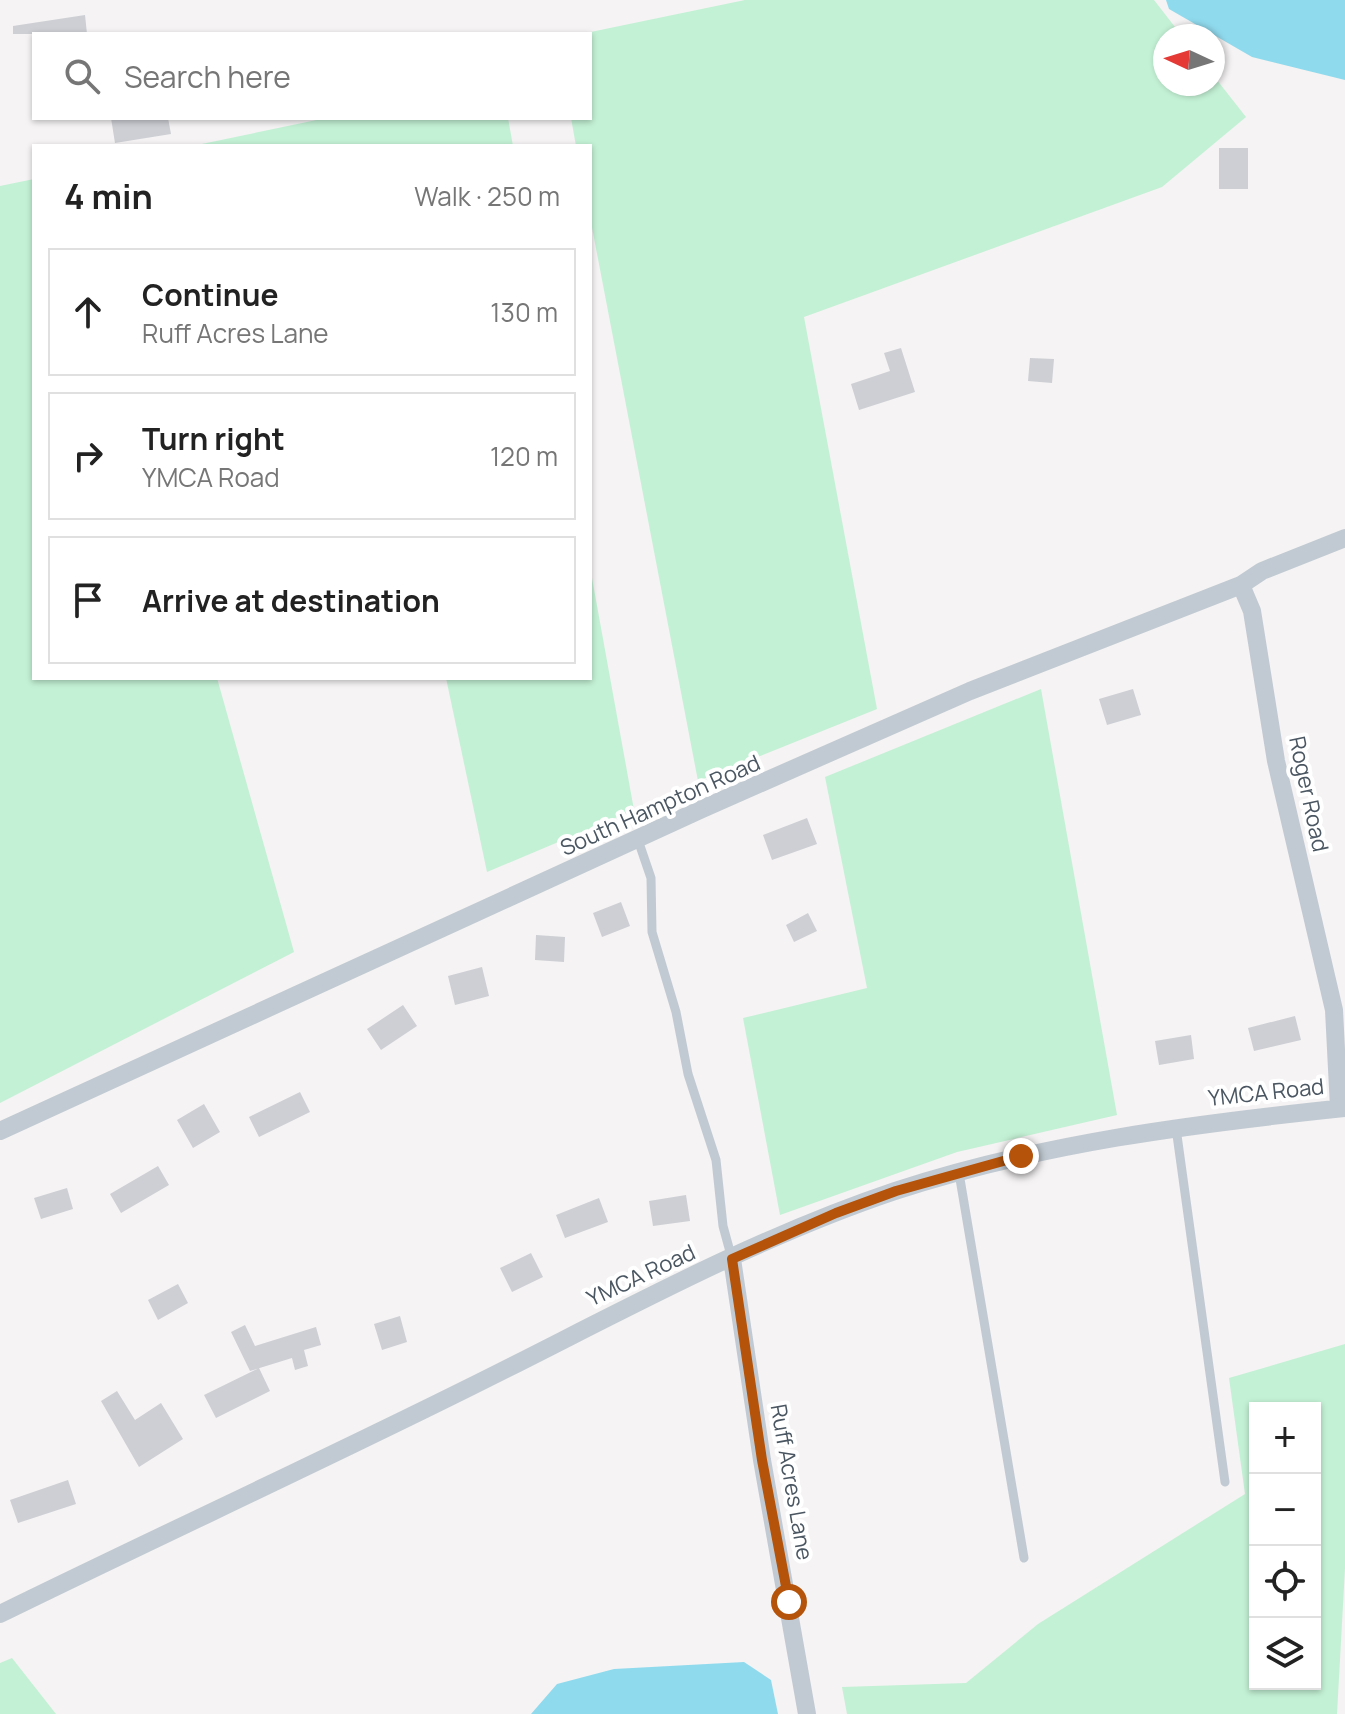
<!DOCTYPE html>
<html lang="en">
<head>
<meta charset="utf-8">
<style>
  body { margin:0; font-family:Manrope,sans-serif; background:#f6f6f6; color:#222 }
  .controls { position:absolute; right:24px; bottom:24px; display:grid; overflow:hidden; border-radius:0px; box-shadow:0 2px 6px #0004 }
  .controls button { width:72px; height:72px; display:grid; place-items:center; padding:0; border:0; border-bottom:2px solid #e0e0e0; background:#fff; color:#222; font:40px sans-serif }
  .compass { position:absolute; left:1153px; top:24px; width:72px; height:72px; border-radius:50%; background:#fff; box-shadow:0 2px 6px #0004; rotate:274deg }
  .stop { position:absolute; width:24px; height:24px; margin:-18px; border:6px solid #b45309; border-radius:50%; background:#fff }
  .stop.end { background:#b45309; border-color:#fff; box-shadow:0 2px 8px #0008 }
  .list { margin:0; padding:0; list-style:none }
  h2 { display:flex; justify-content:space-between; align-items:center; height:104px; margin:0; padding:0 32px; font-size:34px }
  h2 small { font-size:26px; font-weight:400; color:#767676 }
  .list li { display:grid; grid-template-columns:52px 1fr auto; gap:24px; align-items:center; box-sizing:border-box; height:128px; margin:0 16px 16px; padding:0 16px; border:2px solid #e0e0e0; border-radius:0px }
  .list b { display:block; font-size:30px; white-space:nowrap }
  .list p { margin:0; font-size:26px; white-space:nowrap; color:#767676 }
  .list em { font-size:26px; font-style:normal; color:#767676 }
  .icon { flex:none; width:44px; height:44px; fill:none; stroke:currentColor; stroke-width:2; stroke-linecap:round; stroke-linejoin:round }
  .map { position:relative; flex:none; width:1345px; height:1714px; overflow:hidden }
  .search { position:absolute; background:#fff; box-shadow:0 2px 6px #0004; left:32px; top:32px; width:560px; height:88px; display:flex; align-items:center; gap:20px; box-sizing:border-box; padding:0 28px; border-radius:0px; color:#767676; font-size:30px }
  .panel { position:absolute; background:#fff; box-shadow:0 2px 6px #0004; left:32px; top:144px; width:560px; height:536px; border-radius:0px }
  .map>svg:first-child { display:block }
</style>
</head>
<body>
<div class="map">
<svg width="1345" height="1714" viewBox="0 0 1345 1714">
  <rect width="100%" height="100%" fill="#f5f3f3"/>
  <path fill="#c3f1d5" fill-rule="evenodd" d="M745,0H1154L1182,36H1165V84H1213V75L1246,117L1162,187L804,317L877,709L698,781L590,217V146H576L571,118H590V34H581Z
    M326,118H508L513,146H192Z
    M34,179V678H217L294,952L0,1103V186Z
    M590,567L634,810L487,872L446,678H590Z
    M1041,689L1117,1115L957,1152L780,1215L743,1018L867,988L825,777Z
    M1345,1344V1568L1337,1714H847L842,1687L966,1683L1038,1624L1245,1494L1229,1378ZM1315,1408V1684H1255V1408Z
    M12,1658L56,1714H0V1663Z"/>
  <path fill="#90daee" d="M1166,0H1345V80L1252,57L1169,9Z
    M744,1662L771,1680L778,1714H531L557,1684L614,1669Z"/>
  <path fill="#cdcfd5" d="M85,15L87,34H13V26Z
    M111,118H168L171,134L115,143Z
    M1219,148H1248V189H1219Z
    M901,348L915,392L859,410L851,384L890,371L884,353Z
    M1030,358L1054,359L1052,383L1028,381Z
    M1133,689L1141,715L1107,725L1099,699Z
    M807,818L817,844L772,860L763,835Z
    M621,902L630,926L602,937L593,913Z
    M808,913L817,931L794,942L786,925Z
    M536,935L565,937L564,962L535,960Z
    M482,967L489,996L455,1005L448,976Z
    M403,1005L417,1026L381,1050L367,1029Z
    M1295,1016L1301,1040L1254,1051L1248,1028Z
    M1191,1035L1194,1059L1159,1065L1155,1041Z
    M300,1092L310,1112L259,1137L249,1117Z
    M204,1104L220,1132L193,1148L177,1120Z
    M158,1166L169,1185L121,1213L110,1194Z
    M67,1188L73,1209L41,1219L34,1198Z
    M686,1195L690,1221L653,1226L649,1201Z
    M599,1198L608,1222L565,1238L556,1215Z
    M531,1253L543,1277L512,1292L500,1268Z
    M178,1284L188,1303L158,1320L148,1300Z
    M400,1316L407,1342L382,1350L374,1324Z
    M245,1325L255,1346L316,1327L321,1345L304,1350L308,1366L295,1370L292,1358L250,1371L231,1332Z
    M259,1368L270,1391L216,1418L204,1395Z
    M117,1391L135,1420L161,1403L183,1439L139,1467L101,1401Z
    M68,1480L76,1504L18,1523L10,1500Z"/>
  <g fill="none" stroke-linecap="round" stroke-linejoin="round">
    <path stroke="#c1cad2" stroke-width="9" d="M638,840L651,878L652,932L676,1012L688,1074L716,1160L723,1226L732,1259
      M1176,1128L1225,1482
      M959,1173L1024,1558"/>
    <path stroke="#c1cad2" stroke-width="18" d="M1241,585L1252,611L1276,761L1334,1010L1339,1108
      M0,1131L702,809L970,691L1241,585L1262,571L1345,538
      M732,1259L762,1460L807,1714
      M0,1614C155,1538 311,1466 466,1389C606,1320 746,1241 895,1191C1042,1143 1192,1124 1345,1108"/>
  </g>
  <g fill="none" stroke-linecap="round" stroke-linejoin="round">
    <path stroke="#b45309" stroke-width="10" d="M789,1602L762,1460L732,1259L836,1213L896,1191L1021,1156"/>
  </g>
  <g text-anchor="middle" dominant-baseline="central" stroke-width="8" stroke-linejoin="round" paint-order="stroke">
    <g font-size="22" fill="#4a5661" stroke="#fff">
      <text transform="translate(1309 794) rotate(78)">Roger Road</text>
      <text transform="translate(660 805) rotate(-24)">South Hampton Road</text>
      <text transform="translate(1266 1092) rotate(-6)">YMCA Road</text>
      <text transform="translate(641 1275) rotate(-25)">YMCA Road</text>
      <text transform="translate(792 1482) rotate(80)">Ruff Acres Lane</text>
    </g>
  </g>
</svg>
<div class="controls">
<button>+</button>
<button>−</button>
<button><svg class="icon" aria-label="locate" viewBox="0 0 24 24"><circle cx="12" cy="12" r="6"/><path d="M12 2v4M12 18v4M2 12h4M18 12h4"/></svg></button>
<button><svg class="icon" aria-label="layers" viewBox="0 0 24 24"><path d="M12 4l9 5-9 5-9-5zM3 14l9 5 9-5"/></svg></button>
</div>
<svg class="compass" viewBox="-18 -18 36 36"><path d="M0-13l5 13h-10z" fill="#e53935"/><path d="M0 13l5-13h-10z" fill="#767676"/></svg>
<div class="stop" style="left:789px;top:1602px"></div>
<div class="stop end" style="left:1021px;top:1156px"></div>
<div class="search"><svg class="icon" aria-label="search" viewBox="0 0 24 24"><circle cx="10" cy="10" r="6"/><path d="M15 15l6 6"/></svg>Search here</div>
<section class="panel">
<h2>4 min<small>Walk · 250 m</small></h2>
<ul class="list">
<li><svg class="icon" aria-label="ahead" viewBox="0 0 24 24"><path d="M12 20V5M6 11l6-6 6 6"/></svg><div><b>Continue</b><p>Ruff Acres Lane</p></div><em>130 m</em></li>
<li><svg class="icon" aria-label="right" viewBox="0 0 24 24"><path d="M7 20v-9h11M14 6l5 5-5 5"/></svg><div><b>Turn right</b><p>YMCA Road</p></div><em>120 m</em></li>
<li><svg class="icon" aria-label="arrive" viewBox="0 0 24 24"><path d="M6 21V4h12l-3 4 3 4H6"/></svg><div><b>Arrive at destination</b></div></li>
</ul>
</section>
</div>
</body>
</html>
